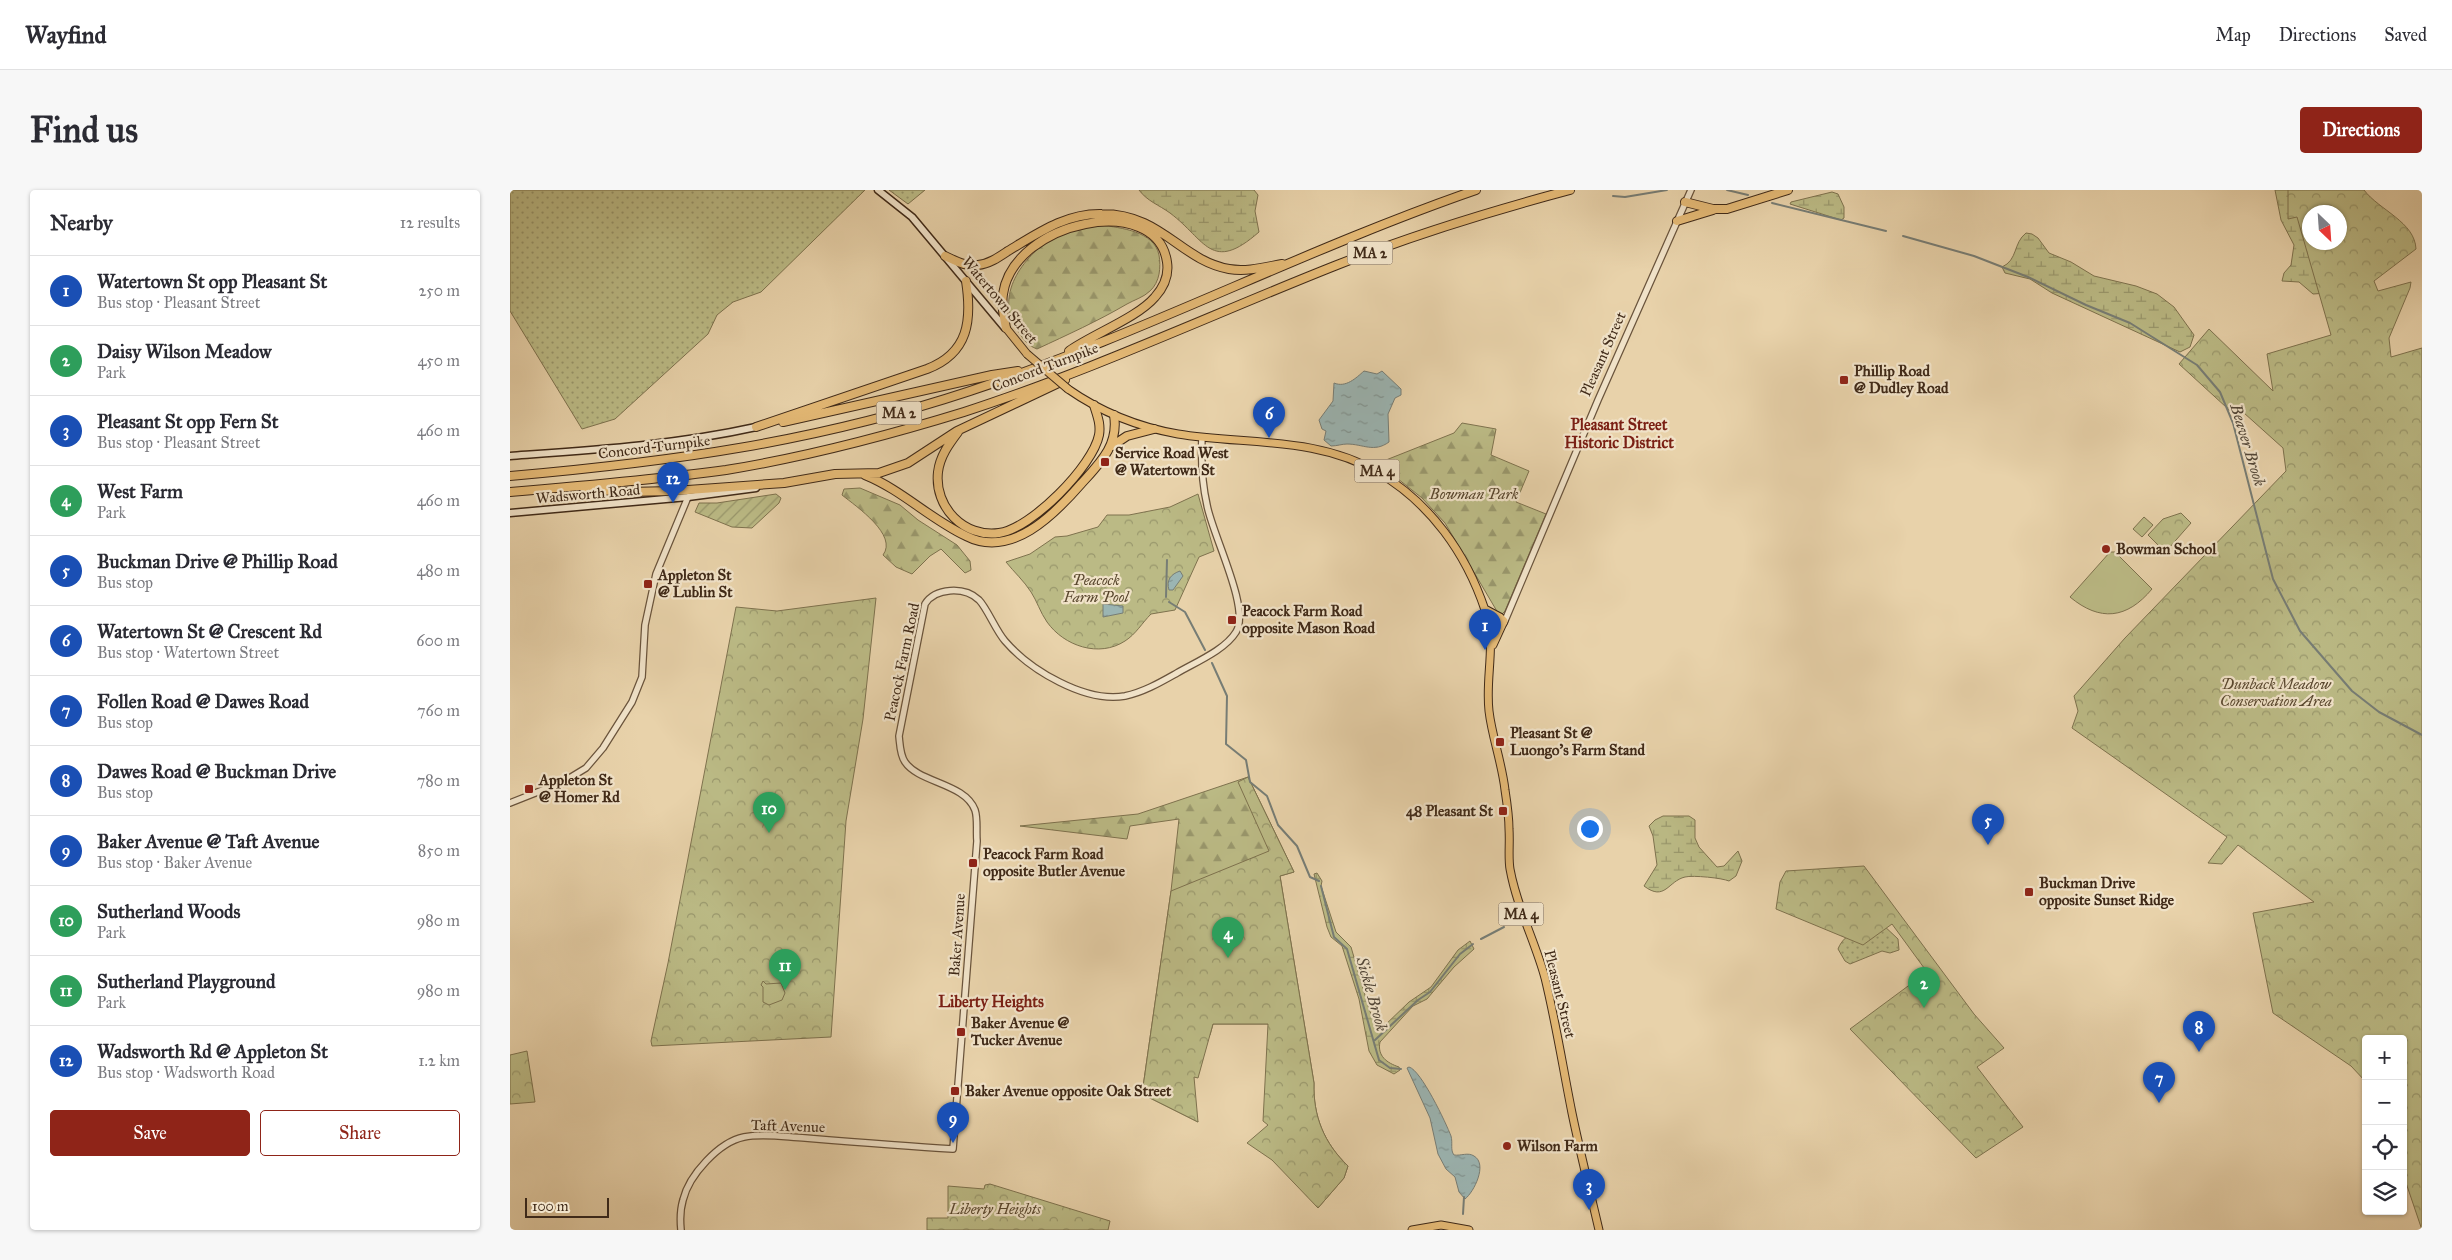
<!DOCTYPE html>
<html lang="en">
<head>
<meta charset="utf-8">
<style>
  body { margin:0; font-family:"IM FELL Great Primer",serif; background:#f7f7f7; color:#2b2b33 }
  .controls { position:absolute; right:15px; bottom:15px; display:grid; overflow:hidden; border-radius:5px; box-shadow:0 1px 4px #0004 }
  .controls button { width:45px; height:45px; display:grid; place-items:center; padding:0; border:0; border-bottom:1px solid #e1e1e2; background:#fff; color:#2b2b33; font:25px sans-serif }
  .compass { position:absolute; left:1792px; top:15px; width:45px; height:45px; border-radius:50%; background:#fff; box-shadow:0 1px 4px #0004; rotate:155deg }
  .scale { position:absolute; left:15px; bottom:12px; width:84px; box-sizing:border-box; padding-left:5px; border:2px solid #402a18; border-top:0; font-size:14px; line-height:18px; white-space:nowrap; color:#402a18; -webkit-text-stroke:4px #f0e2c8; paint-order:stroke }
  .you { position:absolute; left:1079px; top:638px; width:18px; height:18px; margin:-12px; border:4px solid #fff; border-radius:50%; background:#1a73e8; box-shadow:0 0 0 8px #1a73e833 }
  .badge { display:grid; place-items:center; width:32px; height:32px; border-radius:50%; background:#8f2418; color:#fff; font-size:16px; font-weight:700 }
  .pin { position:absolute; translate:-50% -41px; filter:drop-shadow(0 1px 2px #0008) }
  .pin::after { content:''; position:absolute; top:26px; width:18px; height:15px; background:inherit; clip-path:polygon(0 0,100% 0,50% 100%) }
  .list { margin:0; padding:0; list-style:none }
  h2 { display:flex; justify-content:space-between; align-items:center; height:65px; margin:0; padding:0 20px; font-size:21px }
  h2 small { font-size:16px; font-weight:400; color:#7c7c81 }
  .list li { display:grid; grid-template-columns:32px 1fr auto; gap:15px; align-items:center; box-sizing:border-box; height:70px; padding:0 20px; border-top:1px solid #e1e1e2 }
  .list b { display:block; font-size:19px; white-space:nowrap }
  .list p { margin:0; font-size:16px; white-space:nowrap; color:#7c7c81 }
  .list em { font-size:16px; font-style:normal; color:#7c7c81 }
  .actions { display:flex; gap:10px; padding:15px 20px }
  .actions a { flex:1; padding:11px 0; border:1px solid #8f2418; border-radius:5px; text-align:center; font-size:18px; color:#8f2418 }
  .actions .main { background:#8f2418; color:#fff }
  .icon { flex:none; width:28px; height:28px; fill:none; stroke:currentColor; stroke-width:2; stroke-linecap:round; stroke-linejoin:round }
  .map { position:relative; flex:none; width:1912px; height:1040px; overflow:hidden; border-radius:5px }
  header { display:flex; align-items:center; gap:30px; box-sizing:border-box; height:70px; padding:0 25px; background:#fff; border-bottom:1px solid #e1e1e2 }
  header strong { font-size:24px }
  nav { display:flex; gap:28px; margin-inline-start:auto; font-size:18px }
  .intro { display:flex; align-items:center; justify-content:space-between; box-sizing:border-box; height:120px; padding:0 30px }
  h1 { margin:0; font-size:35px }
  .button { padding:12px 22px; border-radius:5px; background:#8f2418; color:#fff; font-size:18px; font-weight:700 }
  main { display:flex; gap:30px; padding:0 30px }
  aside { flex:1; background:#fff; border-radius:5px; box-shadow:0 1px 4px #0004 }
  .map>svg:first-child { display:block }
</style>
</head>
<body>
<header>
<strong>Wayfind</strong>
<nav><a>Map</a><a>Directions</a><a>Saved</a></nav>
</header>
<div class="intro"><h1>Find us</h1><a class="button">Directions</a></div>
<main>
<aside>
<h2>Nearby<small>12 results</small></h2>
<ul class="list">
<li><span class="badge" style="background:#1a4fb4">1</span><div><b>Watertown St opp Pleasant St</b><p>Bus stop · Pleasant Street</p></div><em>250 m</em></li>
<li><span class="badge" style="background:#2e9e5b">2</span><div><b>Daisy Wilson Meadow</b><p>Park</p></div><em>450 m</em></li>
<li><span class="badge" style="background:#1a4fb4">3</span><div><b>Pleasant St opp Fern St</b><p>Bus stop · Pleasant Street</p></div><em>460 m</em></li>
<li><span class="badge" style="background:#2e9e5b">4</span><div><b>West Farm</b><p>Park</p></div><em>460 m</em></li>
<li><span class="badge" style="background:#1a4fb4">5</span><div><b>Buckman Drive @ Phillip Road</b><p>Bus stop</p></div><em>480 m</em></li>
<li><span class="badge" style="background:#1a4fb4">6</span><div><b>Watertown St @ Crescent Rd</b><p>Bus stop · Watertown Street</p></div><em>600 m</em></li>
<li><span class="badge" style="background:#1a4fb4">7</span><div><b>Follen Road @ Dawes Road</b><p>Bus stop</p></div><em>760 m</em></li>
<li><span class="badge" style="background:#1a4fb4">8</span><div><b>Dawes Road @ Buckman Drive</b><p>Bus stop</p></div><em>780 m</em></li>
<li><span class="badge" style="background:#1a4fb4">9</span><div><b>Baker Avenue @ Taft Avenue</b><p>Bus stop · Baker Avenue</p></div><em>850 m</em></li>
<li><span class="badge" style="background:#2e9e5b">10</span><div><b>Sutherland Woods</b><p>Park</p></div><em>980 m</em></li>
<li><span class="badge" style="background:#2e9e5b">11</span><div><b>Sutherland Playground</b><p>Park</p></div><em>980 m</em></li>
<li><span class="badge" style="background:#1a4fb4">12</span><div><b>Wadsworth Rd @ Appleton St</b><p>Bus stop · Wadsworth Road</p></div><em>1.2 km</em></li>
</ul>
<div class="actions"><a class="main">Save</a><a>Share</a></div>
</aside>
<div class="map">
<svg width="1912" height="1040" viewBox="0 0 1912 1040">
  <defs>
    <pattern id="grass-dots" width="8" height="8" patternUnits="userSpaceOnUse" patternTransform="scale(1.25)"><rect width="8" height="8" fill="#bbba85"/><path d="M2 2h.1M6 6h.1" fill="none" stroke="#99976c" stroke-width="1.8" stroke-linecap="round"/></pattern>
    <pattern id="forest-firs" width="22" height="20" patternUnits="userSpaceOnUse" patternTransform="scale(1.25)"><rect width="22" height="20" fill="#bbba85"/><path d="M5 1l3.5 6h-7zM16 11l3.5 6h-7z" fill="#99976c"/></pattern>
    <pattern id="wetland-marsh" width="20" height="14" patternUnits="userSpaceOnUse" patternTransform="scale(1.25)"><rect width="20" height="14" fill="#bbba85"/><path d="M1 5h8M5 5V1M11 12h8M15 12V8" fill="none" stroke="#99976c"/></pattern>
    <pattern id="park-crowns" width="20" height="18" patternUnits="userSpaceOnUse" patternTransform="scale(1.25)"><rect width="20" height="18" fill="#bbba85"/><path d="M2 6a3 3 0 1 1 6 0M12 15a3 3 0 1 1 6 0" fill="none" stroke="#99976c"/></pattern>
    <pattern id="garden-furrows" width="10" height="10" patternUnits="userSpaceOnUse" patternTransform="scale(1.25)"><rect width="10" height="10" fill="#bbba85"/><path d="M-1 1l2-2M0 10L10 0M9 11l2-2" fill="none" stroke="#99976c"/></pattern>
    <pattern id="water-ripples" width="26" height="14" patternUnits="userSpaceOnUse" patternTransform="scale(1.25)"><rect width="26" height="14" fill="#9bb5b3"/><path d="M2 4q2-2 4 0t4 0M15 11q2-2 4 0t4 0" fill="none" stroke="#809391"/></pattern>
  </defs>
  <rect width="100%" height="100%" fill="#e8d2aa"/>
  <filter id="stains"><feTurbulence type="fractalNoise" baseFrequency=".004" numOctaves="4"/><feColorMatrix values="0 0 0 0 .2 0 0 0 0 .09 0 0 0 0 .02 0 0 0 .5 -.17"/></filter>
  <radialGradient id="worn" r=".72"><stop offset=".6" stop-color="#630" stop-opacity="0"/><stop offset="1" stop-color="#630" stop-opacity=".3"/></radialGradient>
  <path fill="url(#grass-dots)" stroke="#7e724e" d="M0,0H355L251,102L223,112L207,125L198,144L105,229L72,239L0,121Z
    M379,0H415L398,14Z
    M1371,733L1388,749L1389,760L1380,763L1372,761L1340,774L1335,771L1328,759C1335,741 1355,738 1371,733Z"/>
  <path fill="url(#forest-firs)" stroke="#7e724e" d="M591,35C611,38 644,41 649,65C651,77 650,92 640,101C634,107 624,110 617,114C588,131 557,145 527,159C516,155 512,147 506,138C484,103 516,63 546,46C559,38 576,37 591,35Z
    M952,233L986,239L981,265L1019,281L1006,312L1036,324L995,421L992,424L988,423L935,333L912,308L873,277L876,270L944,243Z
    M350,298L390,315L408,330L447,355L460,371L461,380L455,383L431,359L420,366L402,384L386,377L373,365C388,345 347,317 332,305L334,299Z
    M738,587L784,682L770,686L804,893C803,926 814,953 838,976L834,988L808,1018L822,969L758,834H703L700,845L648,847L688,932L632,904L661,701L669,629L620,636L617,649L510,636L628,624Z"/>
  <path fill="url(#wetland-marsh)" stroke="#7e724e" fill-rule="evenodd" d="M629,0H744L748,5L745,21L749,42C701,84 696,50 660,23C649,15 637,11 629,0Z
    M1765,0H1840L1847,17L1818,103L1803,104L1789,92L1772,91L1774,83L1781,75L1784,55L1771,30ZM1800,22H1830V52H1800Z
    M1322,2L1328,4L1334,17V28L1331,30L1280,14L1281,12Z
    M1516,43L1522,44L1528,48L1539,63L1561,72L1584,86L1626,96L1647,104L1664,117L1684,145L1680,157L1670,162L1542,103L1520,89L1495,83L1492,77C1508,70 1503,53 1516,43Z
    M1153,626H1179L1185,630V648L1189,657L1207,677L1214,676L1228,661L1232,671L1226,686L1219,691C1212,688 1183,685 1175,687C1158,691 1155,712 1134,696L1147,675L1143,646L1139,636L1145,630Z
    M807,683L812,691L811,696L826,742L841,757L859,819L867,838H872L899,812L921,797L948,760L960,751L964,759L944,777L917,809L903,816L870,852C867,866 877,873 889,877L890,880L884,884L867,875L859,861L849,809L832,756L821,747L817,737L804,684Z"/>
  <path fill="url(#park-crowns)" stroke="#7e724e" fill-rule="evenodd" d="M1778,0H1854C1869,20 1905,32 1906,59L1864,91L1868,101L1901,92L1900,98L1879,148L1881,167L1912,158V1040L1893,984V849H1856V892L1841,876L1763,823L1743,723L1804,712L1728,655L1712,674L1698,673L1717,647L1562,538L1568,521L1564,506L1615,448L1776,281L1773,258L1734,223L1728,228L1669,174L1699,139L1763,201L1757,164L1821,145L1787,27L1778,29ZM1800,22H1830V52H1800Z
    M688,304L704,361L689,367L665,420L641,424C632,433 626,444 615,451C589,468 554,456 537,432C530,422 527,411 521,402C514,391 504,382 496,372L520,364L545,347L557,346L588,337L597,325H619L660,317Z
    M1671,323L1681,333L1659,358L1652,359L1638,345L1653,329Z
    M366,408L353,529L336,631L321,847L142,856L141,851L158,773L226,417L267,421Z
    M738,587L784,682L770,686L804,893C803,926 814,953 838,976L834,988L808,1018L762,970L737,953L758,935L753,931L758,834H703L688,888L684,887L688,932L632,904L661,701L759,661L728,592Z
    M1354,676L1464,824L1494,858L1467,877L1513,937L1466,968L1340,839L1417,782L1382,734L1353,755L1266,719L1270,692L1276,681Z
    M17,861L25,912L0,914V865Z
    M480,994L600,1031L598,1040H417V1028H438V996L474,999L475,995Z"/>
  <path fill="url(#garden-furrows)" stroke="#7e724e" d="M266,304L271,308L269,313L242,338L222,337L185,322L189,313H207Z"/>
  <path fill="#bbba85" stroke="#7e724e" d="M1634,327L1643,335L1632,347L1623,339Z
    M1600,362H1605L1642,399C1617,429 1590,432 1560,407Z
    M253,791L256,794L271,793L275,803L272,810L259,815L253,812V797L251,795Z"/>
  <path fill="url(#water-ripples)" stroke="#777d75" d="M854,181L867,184L872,181L891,199V205L885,208L878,224L879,252C864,263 853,254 837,254C832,254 827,256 821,256L814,250L816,241L812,239L809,230L823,211L824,193C836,198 846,188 854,181Z
    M670,381L673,386L663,400H659C656,390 661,384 670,381Z
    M593,414L613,416V423L593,427Z
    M899,877C911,880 936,933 941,946C943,953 940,960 944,965C951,966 958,962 964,966C978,974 964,1002 955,1009L949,1002L945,987L936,979L928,964L920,928L897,878Z"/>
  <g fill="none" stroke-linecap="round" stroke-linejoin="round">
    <path stroke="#777d75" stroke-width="2" d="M1217,0L1238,5
      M1103,6L1115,7L1157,0
      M1262,13L1376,41
      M1393,46L1464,66L1518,87L1576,115L1620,133L1687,175L1710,202L1723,233L1763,389L1790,441L1842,501L1869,522L1912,545
      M656,407L657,370
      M659,412L675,422L695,460
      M702,473L717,506L716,554L736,570L740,592L757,606L768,635L787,656L800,687L809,691
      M811,696L824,747L837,759L869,870L880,878L891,879
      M971,749L994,737
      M865,850L908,810L920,802L950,764L963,754
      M953,1024L954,1007"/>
    <defs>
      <path id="tertiary" d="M994,433L1088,210L1181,0
        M0,613L53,592L76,578L93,558L122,512L132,487L135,435L146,384L178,307
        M171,1040C170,1030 170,1020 173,1010C179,985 209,952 234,947C253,943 275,947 295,948C344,952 393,956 443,959L467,651C466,642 468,629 465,620C455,593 409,593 395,572C390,565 390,555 389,546L415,414C425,398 454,396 469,410C477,418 486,441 495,451C520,480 575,513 615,506C634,502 651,492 667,483C686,472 715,460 726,442C741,419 702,344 697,315C692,293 691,269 692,247"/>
      <path id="secondary" d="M368,0L402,27L495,138
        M0,266C83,260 165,255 246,237
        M0,323L178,307L246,298"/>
      <path id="primary" d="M496,138L517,164
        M558,199C591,222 628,237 668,244C735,255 808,246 869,283C920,313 956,363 975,420C987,453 975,486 979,521C982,547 992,573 995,600C997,613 999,626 999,639C1000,653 998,667 1000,679C1007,718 1025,751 1035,788C1046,833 1053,878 1062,923C1070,962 1080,1001 1089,1040
        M975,419L990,427L994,431L983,455
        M902,1040L931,1035L959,1040"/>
      <path id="motorway" d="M1175,12L1203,19H1217L1278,0
        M1167,31L1203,20
        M435,66C446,71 456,77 468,75C479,74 489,67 498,61C528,43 556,23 592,24C652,24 670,70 719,79C737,82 755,77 772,74
        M496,138C494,127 491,116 493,104C504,30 647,2 657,72C659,85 654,97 645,107C627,128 583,144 559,161
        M273,232L482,185L508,181
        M246,237L417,179C459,163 462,130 456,91
        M448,242C439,254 430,266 428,282C424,317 454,348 489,343C521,339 583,276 589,245C591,234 587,225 584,215
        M602,256L617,246L644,239
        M355,285C392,300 420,329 456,346C501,369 544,325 571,294C590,273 609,255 604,225
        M0,286C160,272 306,252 460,201C632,144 795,59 966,0
        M75,299L116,302L164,301L274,293L325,284L369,283L398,273L447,241L555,190
        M0,302C72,296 144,290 216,280C296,267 376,246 454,222C581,181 703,124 827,75C903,45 981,21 1060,0"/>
    </defs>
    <use href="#tertiary" stroke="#6a543c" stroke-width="8"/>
    <use href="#secondary" stroke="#402a18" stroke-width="9"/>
    <use href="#primary" stroke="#402a18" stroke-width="9"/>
    <use href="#motorway" stroke="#402a18" stroke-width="10"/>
    <use href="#tertiary" stroke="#f0e2c8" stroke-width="5.5"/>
    <use href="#secondary" stroke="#f0e2c8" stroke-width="6"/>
    <use href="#primary" stroke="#e4b975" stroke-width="7"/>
    <use href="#motorway" stroke="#e4b975" stroke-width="8"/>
    <defs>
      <path id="primary-bridge" d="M517,164L558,199"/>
    </defs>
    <use href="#primary-bridge" stroke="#402a18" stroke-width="9" stroke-linecap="butt"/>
    <use href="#primary-bridge" stroke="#e4b975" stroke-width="7"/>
  </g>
  <g fill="#8f2418" stroke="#f0e2c8" stroke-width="2">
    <rect x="1329" y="185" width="10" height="10" rx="2.5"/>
    <rect x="590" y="267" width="10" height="10" rx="2.5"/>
    <circle cx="1596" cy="359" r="5"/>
    <rect x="133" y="389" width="10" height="10" rx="2.5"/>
    <rect x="717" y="425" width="10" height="10" rx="2.5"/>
    <rect x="985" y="547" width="10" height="10" rx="2.5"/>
    <rect x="14" y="594" width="10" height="10" rx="2.5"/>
    <rect x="988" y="616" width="10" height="10" rx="2.5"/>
    <rect x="458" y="668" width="10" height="10" rx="2.5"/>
    <rect x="1514" y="697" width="10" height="10" rx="2.5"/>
    <rect x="446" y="837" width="10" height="10" rx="2.5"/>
    <rect x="440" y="896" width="10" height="10" rx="2.5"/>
    <circle cx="997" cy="956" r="5"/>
  </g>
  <g text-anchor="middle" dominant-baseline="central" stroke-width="4.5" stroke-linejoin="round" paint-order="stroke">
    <g fill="#f0e2c8" stroke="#75614d" stroke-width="1">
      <rect x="837.5" y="51.5" width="45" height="23" rx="4"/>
      <rect x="366.5" y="211.5" width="45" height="23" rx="4"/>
      <rect x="844.5" y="269.5" width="45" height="23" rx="4"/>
      <rect x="988.5" y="712.5" width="45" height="23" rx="4"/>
    </g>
    <g font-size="14" font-weight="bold" fill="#402a18">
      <text x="860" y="63">MA 2</text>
      <text x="389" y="223">MA 2</text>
      <text x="867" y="281">MA 4</text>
      <text x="1011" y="724">MA 4</text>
    </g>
    <g font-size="15" fill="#402a18" stroke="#f0e2c8">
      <text transform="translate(490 110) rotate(50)">Watertown Street</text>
      <text transform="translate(1093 164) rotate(-66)">Pleasant Street</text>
      <text transform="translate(535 177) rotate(-21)">Concord Turnpike</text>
      <text transform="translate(144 257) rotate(-7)">Concord Turnpike</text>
      <text transform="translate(78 304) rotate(-5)">Wadsworth Road</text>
      <text transform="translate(392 472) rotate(-78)">Peacock Farm Road</text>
      <text transform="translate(447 745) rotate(-86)">Baker Avenue</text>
      <text transform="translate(1050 804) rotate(76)">Pleasant Street</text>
      <text transform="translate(278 936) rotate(2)">Taft Avenue</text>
    </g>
    <g font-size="15" font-weight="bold" fill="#402a18" stroke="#f0e2c8" text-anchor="start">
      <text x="1344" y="181">Phillip Road<tspan x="1344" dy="17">@ Dudley Road</tspan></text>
      <text x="605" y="263">Service Road West<tspan x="605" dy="17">@ Watertown St</tspan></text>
      <text x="1606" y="359">Bowman School</text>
      <text x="148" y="385">Appleton St<tspan x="148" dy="17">@ Lublin St</tspan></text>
      <text x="732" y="421">Peacock Farm Road<tspan x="732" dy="17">opposite Mason Road</tspan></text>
      <text x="1000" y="543">Pleasant St @<tspan x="1000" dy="17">Luongo's Farm Stand</tspan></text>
      <text x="29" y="590">Appleton St<tspan x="29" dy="17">@ Homer Rd</tspan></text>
      <text x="983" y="621" text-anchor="end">48 Pleasant St</text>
      <text x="473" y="664">Peacock Farm Road<tspan x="473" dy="17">opposite Butler Avenue</tspan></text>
      <text x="1529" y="693">Buckman Drive<tspan x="1529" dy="17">opposite Sunset Ridge</tspan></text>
      <text x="461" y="833">Baker Avenue @<tspan x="461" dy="17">Tucker Avenue</tspan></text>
      <text x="455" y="901">Baker Avenue opposite Oak Street</text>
      <text x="1007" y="956">Wilson Farm</text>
    </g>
    <g font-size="15" font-style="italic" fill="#59472e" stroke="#f0e2c8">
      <text x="964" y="304">Bowman Park</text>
      <text x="586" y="390">Peacock<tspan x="586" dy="17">Farm Pool</tspan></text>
      <text x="1766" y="494">Dunback Meadow<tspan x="1766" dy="17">Conservation Area</tspan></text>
      <text x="485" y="1019">Liberty Heights</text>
    </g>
    <g font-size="16" font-weight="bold" fill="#7a1f14" stroke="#f0e2c8">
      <text x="1109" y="234">Pleasant Street<tspan x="1109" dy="18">Historic District</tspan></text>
      <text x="481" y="811">Liberty Heights</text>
    </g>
    <g font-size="16" font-style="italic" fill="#524637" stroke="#f0e2c8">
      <text transform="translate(1738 255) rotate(73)">Beaver Brook</text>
      <text transform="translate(862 804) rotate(74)">Sickle Brook</text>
    </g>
  </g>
  <rect width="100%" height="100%" filter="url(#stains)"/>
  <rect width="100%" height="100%" fill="url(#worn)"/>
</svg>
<div class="controls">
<button>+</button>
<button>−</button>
<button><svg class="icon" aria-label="locate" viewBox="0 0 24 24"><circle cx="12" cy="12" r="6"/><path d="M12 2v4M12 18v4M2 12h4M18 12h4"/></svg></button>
<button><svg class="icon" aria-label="layers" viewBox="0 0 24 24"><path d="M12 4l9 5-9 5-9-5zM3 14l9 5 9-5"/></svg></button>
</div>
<svg class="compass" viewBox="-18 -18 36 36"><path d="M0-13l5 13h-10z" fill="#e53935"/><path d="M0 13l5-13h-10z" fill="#7c7c81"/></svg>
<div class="scale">100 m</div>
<div class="you"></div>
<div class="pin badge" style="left:975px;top:460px;background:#1a4fb4">1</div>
<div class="pin badge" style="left:1414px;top:818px;background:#2e9e5b">2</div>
<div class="pin badge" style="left:1079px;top:1020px;background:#1a4fb4">3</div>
<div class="pin badge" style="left:718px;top:768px;background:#2e9e5b">4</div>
<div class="pin badge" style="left:1478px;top:655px;background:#1a4fb4">5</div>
<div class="pin badge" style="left:759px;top:248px;background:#1a4fb4">6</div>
<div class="pin badge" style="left:1649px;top:913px;background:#1a4fb4">7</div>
<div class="pin badge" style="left:1689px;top:862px;background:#1a4fb4">8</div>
<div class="pin badge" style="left:443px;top:953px;background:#1a4fb4">9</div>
<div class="pin badge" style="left:259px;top:643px;background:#2e9e5b">10</div>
<div class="pin badge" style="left:275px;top:800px;background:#2e9e5b">11</div>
<div class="pin badge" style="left:163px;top:313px;background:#1a4fb4">12</div>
</div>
</main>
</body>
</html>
